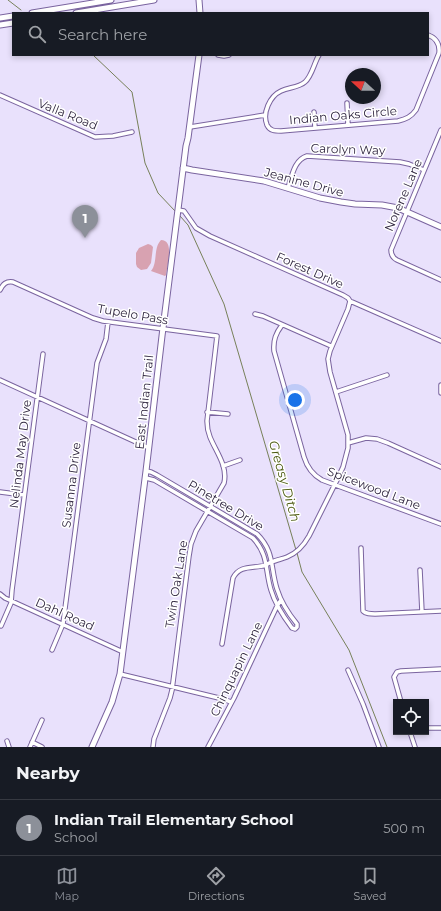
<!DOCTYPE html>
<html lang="en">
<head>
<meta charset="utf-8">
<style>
  body { margin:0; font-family:Montserrat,sans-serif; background:#20242c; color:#f1f3f6 }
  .controls { position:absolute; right:12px; bottom:12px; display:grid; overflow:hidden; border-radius:0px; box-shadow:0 2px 6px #0003 }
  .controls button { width:36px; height:36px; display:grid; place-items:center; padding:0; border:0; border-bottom:1px solid #363941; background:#171b24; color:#f1f3f6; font:20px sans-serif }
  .compass { position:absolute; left:345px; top:68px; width:36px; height:36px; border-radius:50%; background:#171b24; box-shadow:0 2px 6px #0003; rotate:291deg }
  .you { position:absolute; left:295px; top:400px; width:14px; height:14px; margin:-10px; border:3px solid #fff; border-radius:50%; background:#1a73e8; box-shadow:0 0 0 6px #1a73e833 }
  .badge { display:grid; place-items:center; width:26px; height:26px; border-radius:50%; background:#8c9099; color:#fff; font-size:13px; font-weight:700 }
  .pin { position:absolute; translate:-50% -33px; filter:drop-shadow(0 1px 2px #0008) }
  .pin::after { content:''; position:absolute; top:21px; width:14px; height:12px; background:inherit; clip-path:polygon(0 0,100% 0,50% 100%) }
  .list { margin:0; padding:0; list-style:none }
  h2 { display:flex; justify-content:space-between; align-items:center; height:52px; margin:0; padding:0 16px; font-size:17px }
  h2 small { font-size:13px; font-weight:400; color:#9ea1a6 }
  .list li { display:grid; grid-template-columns:26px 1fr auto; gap:12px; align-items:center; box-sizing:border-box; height:56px; padding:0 16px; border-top:1px solid #363941 }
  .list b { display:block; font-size:15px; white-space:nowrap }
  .list p { margin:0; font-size:13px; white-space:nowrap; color:#9ea1a6 }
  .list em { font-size:13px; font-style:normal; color:#9ea1a6 }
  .icon { flex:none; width:22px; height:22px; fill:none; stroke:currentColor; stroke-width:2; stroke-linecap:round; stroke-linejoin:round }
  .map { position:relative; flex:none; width:441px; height:747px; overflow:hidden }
  .search { position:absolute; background:#171b24; box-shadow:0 2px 6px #0003; left:12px; right:12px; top:12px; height:44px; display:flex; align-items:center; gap:10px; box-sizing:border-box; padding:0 14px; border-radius:0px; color:#9ea1a6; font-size:15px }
  .sheet { height:108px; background:#171b24 }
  nav { display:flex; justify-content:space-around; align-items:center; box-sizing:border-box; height:56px; border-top:1px solid #363941; background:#171b24; font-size:11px; color:#9ea1a6 }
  nav a { display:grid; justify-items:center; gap:2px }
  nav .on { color:#8c9099 }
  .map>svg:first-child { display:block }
</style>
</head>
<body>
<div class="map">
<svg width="441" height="747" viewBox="0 0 441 747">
  <rect width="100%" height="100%" fill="#e9e1fc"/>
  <path fill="#d8a2b1" d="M161,240C175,240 167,266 166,275L165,276L151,271C158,263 153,248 161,240Z
    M148,244L151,245L153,247L151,263L147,269L141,270L137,267L136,264V253L139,248Z"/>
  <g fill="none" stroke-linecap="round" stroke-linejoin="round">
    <path stroke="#778059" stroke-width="1" d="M8,0L21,10
      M93,55L132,92L145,163L158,193L175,211
      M180,216L188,225L224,304L296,550
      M297,553L302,572L349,650L387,747"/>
    <defs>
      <path id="street" d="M218,55L224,56L229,55
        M319,55C314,63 312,76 305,82C298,88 289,87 281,91C270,96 262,113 267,125C270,131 275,131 281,131L398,121C406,119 411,117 416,110L439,53C440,44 436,38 428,35
        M0,95L95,137L113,136L132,132
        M347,103L348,125
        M314,112L315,128
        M190,127L265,115
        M441,130L391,250C391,255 393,258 397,260L441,280
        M288,188C292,176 294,160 307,156L400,162L409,164L424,170
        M178,210L184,211L196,228L210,236L343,295L348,298L350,301L441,341
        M0,290C3,284 6,281 13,282L93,318L103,321L217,336L207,421C207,426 208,432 210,437C216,452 228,466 224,483L196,531L191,544L189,556L172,690L170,698L154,739L153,747
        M255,314L263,316L331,346
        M282,325C276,333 273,340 274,351L304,457C307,467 313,475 322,480L441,524
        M0,380L149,448
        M441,385V393
        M336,392L387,375
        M207,412L228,414
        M348,443L366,438L377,439L388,443L441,467
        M223,466L240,460
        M146,478L154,480L253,538C269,555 265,571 271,590C275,604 283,616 292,628L295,629L297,627V624C288,613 281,602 277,589C270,567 275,552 257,534L157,475L151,472L146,471
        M0,492L24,495
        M361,548L363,611C366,614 370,614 375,614L441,611
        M420,570L422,612
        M0,594L5,598L123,652
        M1,626L11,603L12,590L43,354
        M222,644L233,578C240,564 254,569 266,565C268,564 270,562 272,562C276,560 282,559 287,557C297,553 304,545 309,536L337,480L343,467L348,448V435L330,372L328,359L330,351L348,309L350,301
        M52,650L63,624L97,363L106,339L108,322
        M348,670L363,704L379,747
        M120,674L223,699L231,702
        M401,702L394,677L397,672L401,671L441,669
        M426,728H441
        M410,732L415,747
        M7,741L9,747
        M32,742L42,747
        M30,747L42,720
        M208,747L234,698L277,606L281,600"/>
      <path id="secondary" d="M199,0L200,13
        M32,13L111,0
        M76,13L154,0
        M0,18L13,16
        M0,25L13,23
        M183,168L192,170L264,181L320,198L341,202L355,204L382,205L398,208L441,227
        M92,747L112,702L120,674L146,471L162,336L186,146L188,138L199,55"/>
    </defs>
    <use href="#street" stroke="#7a649f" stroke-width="5.5"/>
    <use href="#secondary" stroke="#7a649f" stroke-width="7"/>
    <use href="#street" stroke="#fff" stroke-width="3.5"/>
    <use href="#secondary" stroke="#fff" stroke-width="5"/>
  </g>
  <g text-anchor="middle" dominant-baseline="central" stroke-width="3" stroke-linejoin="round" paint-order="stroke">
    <g font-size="12" fill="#302640" stroke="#fff">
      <text transform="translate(68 114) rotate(22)">Valla Road</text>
      <text transform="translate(343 115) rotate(-5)">Indian Oaks Circle</text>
      <text transform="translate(348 149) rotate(2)">Carolyn Way</text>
      <text transform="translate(304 182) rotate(15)">Jeanine Drive</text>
      <text transform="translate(403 195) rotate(-67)">Norene Lane</text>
      <text transform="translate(310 270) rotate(24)">Forest Drive</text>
      <text transform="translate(133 314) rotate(10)">Tupelo Pass</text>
      <text transform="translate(144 402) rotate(-84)">East Indian Trail</text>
      <text transform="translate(20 454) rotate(-83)">Nelinda May Drive</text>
      <text transform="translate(71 485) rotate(-83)">Susanna Drive</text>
      <text transform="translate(374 488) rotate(21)">Spicewood Lane</text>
      <text transform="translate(226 505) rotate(31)">Pinetree Drive</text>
      <text transform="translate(176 584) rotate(-81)">Twin Oak Lane</text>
      <text transform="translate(65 614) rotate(24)">Dahl Road</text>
      <text transform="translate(236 669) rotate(-64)">Chinquapin Lane</text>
    </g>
    <g font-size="13" font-style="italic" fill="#4d5b11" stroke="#fff">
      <text transform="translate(285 481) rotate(74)">Greasy Ditch</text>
    </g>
  </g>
</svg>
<div class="controls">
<button><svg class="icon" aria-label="locate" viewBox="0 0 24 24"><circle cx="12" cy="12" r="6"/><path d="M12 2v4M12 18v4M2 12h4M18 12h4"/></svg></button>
</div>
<svg class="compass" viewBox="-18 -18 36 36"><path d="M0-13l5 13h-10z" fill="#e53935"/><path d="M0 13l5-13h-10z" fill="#9ea1a6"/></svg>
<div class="you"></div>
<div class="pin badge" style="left:85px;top:238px">1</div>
<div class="search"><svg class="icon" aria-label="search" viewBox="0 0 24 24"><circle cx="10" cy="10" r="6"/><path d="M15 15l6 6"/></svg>Search here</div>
</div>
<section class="sheet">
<h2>Nearby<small></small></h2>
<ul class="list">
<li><span class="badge">1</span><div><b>Indian Trail Elementary School</b><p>School</p></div><em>500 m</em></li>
</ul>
</section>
<nav>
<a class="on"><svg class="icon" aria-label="map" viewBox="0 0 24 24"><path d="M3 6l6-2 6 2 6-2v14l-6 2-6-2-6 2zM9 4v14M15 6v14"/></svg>Map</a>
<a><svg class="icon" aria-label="directions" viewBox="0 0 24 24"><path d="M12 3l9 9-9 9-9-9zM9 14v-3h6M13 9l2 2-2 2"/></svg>Directions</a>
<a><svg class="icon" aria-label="saved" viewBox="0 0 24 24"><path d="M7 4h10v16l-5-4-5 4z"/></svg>Saved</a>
</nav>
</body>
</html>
